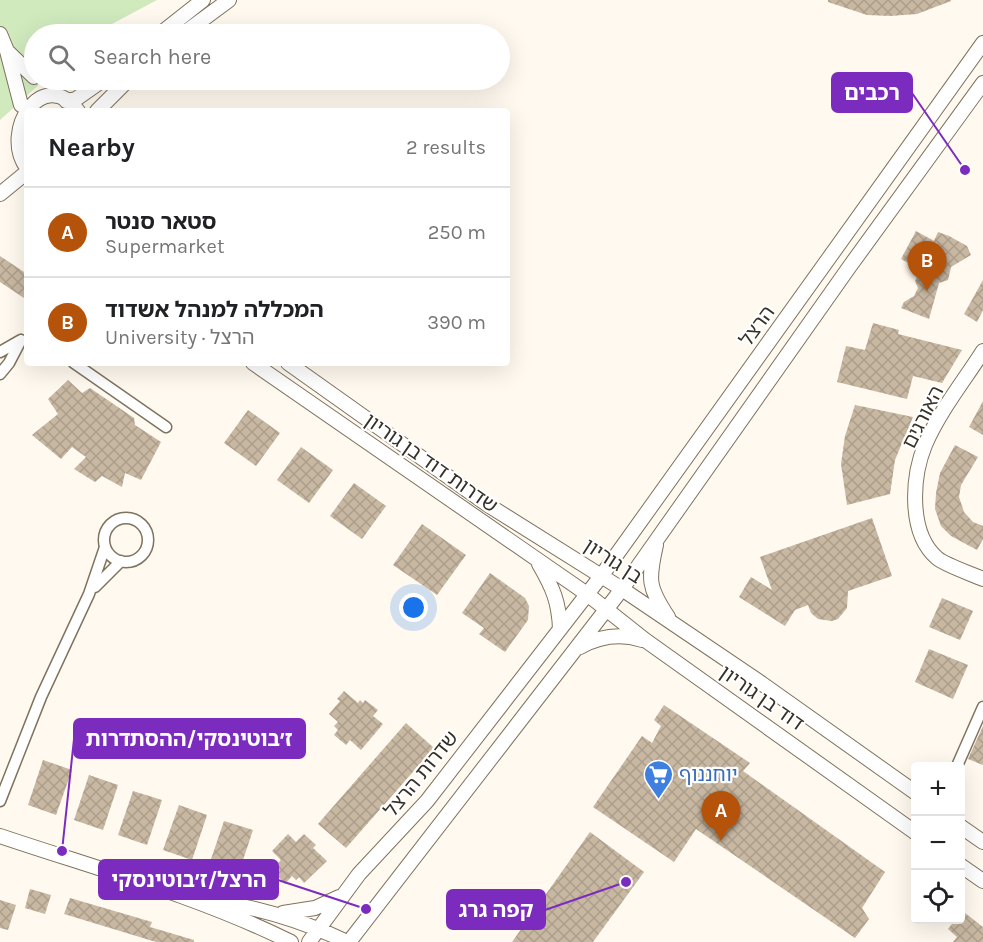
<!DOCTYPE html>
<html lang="en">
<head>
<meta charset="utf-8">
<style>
  body { margin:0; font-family:Karla,"Noto Sans Hebrew",sans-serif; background:#f6f6f6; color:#202124 }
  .controls { position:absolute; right:18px; bottom:18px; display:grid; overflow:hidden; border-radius:6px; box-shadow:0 6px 24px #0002 }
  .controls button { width:54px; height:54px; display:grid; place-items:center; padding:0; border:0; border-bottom:2px solid #e0e0e0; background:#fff; color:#202124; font:30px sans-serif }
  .you { position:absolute; left:414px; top:608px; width:21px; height:21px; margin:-15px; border:4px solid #fff; border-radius:50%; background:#1a73e8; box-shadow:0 0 0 9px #1a73e833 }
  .badge { display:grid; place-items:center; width:39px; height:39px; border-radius:50%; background:#b45309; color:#fff; font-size:20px; font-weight:700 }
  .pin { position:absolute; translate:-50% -50px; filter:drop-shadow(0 2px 3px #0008) }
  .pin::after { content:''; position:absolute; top:32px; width:21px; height:18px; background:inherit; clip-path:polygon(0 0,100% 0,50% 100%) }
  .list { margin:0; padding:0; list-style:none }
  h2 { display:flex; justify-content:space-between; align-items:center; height:78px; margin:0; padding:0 24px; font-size:26px }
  h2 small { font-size:20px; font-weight:400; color:#757577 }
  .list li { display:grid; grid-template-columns:39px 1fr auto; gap:18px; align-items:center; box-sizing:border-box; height:90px; padding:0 24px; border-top:2px solid #e0e0e0 }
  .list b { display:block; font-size:22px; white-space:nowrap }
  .list p { margin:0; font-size:20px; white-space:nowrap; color:#757577 }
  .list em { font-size:20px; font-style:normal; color:#757577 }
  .icon { flex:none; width:33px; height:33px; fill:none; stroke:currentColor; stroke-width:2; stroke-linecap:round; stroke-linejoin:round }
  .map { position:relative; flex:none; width:983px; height:942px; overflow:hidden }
  .search { position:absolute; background:#fff; box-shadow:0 6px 24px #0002; left:24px; top:24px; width:486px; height:66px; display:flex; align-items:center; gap:15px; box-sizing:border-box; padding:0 21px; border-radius:33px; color:#757577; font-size:22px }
  .panel { position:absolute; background:#fff; box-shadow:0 6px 24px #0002; left:24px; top:108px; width:486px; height:258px; border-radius:6px }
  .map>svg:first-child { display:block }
</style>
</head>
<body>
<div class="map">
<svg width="983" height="942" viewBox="0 0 983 942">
  <defs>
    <pattern id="building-cross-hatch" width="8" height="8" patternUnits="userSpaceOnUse" patternTransform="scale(1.5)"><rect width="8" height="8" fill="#c8b8a2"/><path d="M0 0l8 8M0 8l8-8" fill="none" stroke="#ac9e8c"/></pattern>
  </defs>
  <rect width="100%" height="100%" fill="#fff9ef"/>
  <path fill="#d0eabe" d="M0,0H157L93,34H34V80H44L0,120Z"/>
  <path fill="url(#building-cross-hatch)" d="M828,0H951V1L917,14L890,16L867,15L828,2Z
    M916,231L934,241L938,232L949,236L967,246L971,255L951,267L948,280L939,283L929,319L901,308L904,302L914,296L918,288L915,281L921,270L901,259Z
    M0,256L27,274V300L0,282Z
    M983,280V310L977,322L964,314Z
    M873,323L899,330L898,334L962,350L942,383L913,376L907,399L837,382L846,346L865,350Z
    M68,380L82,393L90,388L134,418L135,425L161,442L141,480L125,473L122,487L102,476L95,482L74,469L86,457L72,447L61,459L32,435L58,414L48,399Z
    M983,401V435L969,427Z
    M855,405L913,417L895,460L890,494L847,505L841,464L845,436Z
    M248,410L280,433L256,466L224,443Z
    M955,445L978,457L961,485L959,497L964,512L973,522L983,526V539L977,550L951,536L941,526L935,509L936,493L940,473Z
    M301,447L333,470L309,503L277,480Z
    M354,483L386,506L362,539L330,516Z
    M872,518L892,576L848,591L847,608L838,619L832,621L818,619L811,613L808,605L795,610L785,626L739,597L751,577L772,590L760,557Z
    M422,524L466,555L437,595L393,565Z
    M490,573L525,598L529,606L528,620L505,652L479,634L484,628L462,613Z
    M942,598L973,611L960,640L929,627Z
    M929,649L968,665L953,699L915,682Z
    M344,691L358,703L360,700L363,703L365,700L378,710L373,716L383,724L361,750L350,740L346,745L334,735L338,730L334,726L338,722L329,714L340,701L337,699Z
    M664,705L750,763L743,771L885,872L862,908L869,919L855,938L696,829L674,862L593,807L642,736L652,743L661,726L654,720Z
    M406,723L434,748L346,848L318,824Z
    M983,726V765L968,759Z
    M43,760L72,770L56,815L28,805Z
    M89,775L118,785L103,830L74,820Z
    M133,791L162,800L147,845L118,835Z
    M179,805L207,815L192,860L163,850Z
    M224,821L253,830L238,875L209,865Z
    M590,832L644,872L593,942H512Z
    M288,834L296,842L304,834L316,845L313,848L327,861L304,883L299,877L296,880L292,876L285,884L274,872L279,867L276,865L281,860L272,851Z
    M30,889L51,895L45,914L25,908Z
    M70,898L152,922L150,927L194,940V942H156L64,914Z
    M0,900L16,905L8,930L0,928Z
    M960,909L983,927V942H953L957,937L948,929L955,920H960Z"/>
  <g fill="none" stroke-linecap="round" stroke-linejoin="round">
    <defs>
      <path id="street" d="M0,352L21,340
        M74,363L166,427
        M0,374L9,363L21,340
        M104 540a22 22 0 1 1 44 0a22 22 0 1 1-44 0Z
        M95,587L121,561
        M957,766L983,707
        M0,801L41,697L89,594L105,547"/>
      <path id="secondary" d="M0,34L7,51L21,105
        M160,34L203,0
        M183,34L229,0
        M7,51L34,77
        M66,101L76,99L103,80
        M97,111L128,80
        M27,168C0,131 43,65 78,111
        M0,194L27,172
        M983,351C964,381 939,412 925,445C912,477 908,533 937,558C945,565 972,574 983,579
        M253,363L587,594L645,640L916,833
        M288,363L488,505L622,589L761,683L916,793
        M656,545C648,580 648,587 668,617
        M539,564C553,588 559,602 560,629
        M580,647C600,636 620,633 642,640
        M960,826L983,842
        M0,836C98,869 198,896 291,942
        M960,865L983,881
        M208,900C257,907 302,920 347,942
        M283,913L315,908L339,897
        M309,942L359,874L427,801L602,575L983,43
        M349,942L622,589L850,266L983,83"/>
    </defs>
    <use href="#street" stroke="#80735e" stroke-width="13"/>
    <use href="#secondary" stroke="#80735e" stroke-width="16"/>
    <use href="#street" stroke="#fff" stroke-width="10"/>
    <use href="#secondary" stroke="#fff" stroke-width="14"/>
  </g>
  <defs>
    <symbol id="supermarket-pin" viewBox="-11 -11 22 30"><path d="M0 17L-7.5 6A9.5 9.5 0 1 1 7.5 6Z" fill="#3f7fe0" stroke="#fff"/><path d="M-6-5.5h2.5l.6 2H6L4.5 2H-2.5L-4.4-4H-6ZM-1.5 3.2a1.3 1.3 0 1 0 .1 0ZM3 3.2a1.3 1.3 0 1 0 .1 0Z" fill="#fff"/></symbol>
  </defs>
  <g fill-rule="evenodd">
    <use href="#supermarket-pin" x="642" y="758" width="33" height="45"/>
  </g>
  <g text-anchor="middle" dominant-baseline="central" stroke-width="4.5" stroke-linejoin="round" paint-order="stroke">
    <g font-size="20" fill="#363028" stroke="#fff">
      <text transform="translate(757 326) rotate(-54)">הרצל</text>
      <text transform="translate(923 417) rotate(-63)">האורגים</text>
      <text transform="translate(431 463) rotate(35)">שדרות דוד בן גוריון</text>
      <text transform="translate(613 561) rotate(33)">בן גוריון</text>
      <text transform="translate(762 698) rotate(35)">דוד בן גוריון</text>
      <text transform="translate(421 774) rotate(-51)">שדרות הרצל</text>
    </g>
    <g font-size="20" fill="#366cbe" stroke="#fff" text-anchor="start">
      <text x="679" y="774">יוחננוף</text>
    </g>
  </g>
  <path fill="none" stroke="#7b2cbf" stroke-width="2" d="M965 170L912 93M62 851L74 739M366 909L278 880M626 882L545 910"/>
  <g fill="#7b2cbf" stroke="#fff" stroke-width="2">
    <circle cx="965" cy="170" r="6"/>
    <circle cx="62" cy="851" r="6"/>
    <circle cx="366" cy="909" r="6"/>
    <circle cx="626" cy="882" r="6"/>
  </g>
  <g fill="#7b2cbf" stroke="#7b2cbf" stroke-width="2">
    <rect x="832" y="73" width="80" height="39" rx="6"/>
    <rect x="74" y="719" width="231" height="39" rx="6"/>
    <rect x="99" y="860" width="179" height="39" rx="6"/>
    <rect x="447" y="890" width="98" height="39" rx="6"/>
  </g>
  <g font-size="21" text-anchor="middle" font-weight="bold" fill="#fff">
    <text x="872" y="100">רכבים</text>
    <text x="189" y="746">ז׳בוטינסקי/ההסתדרות</text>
    <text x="189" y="887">הרצל/ז׳בוטינסקי</text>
    <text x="496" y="917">קפה גרג</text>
  </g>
</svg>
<div class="controls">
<button>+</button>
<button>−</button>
<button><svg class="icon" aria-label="locate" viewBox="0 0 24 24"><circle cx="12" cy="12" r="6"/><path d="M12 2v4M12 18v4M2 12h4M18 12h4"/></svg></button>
</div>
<div class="you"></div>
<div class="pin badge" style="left:721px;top:841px">A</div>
<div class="pin badge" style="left:927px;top:291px">B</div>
<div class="search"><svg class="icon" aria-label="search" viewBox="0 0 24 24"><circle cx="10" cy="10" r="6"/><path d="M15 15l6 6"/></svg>Search here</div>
<section class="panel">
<h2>Nearby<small>2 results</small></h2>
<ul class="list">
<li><span class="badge">A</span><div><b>סטאר סנטר</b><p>Supermarket</p></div><em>250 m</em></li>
<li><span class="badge">B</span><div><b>המכללה למנהל אשדוד</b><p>University · הרצל</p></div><em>390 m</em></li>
</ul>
</section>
</div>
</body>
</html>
